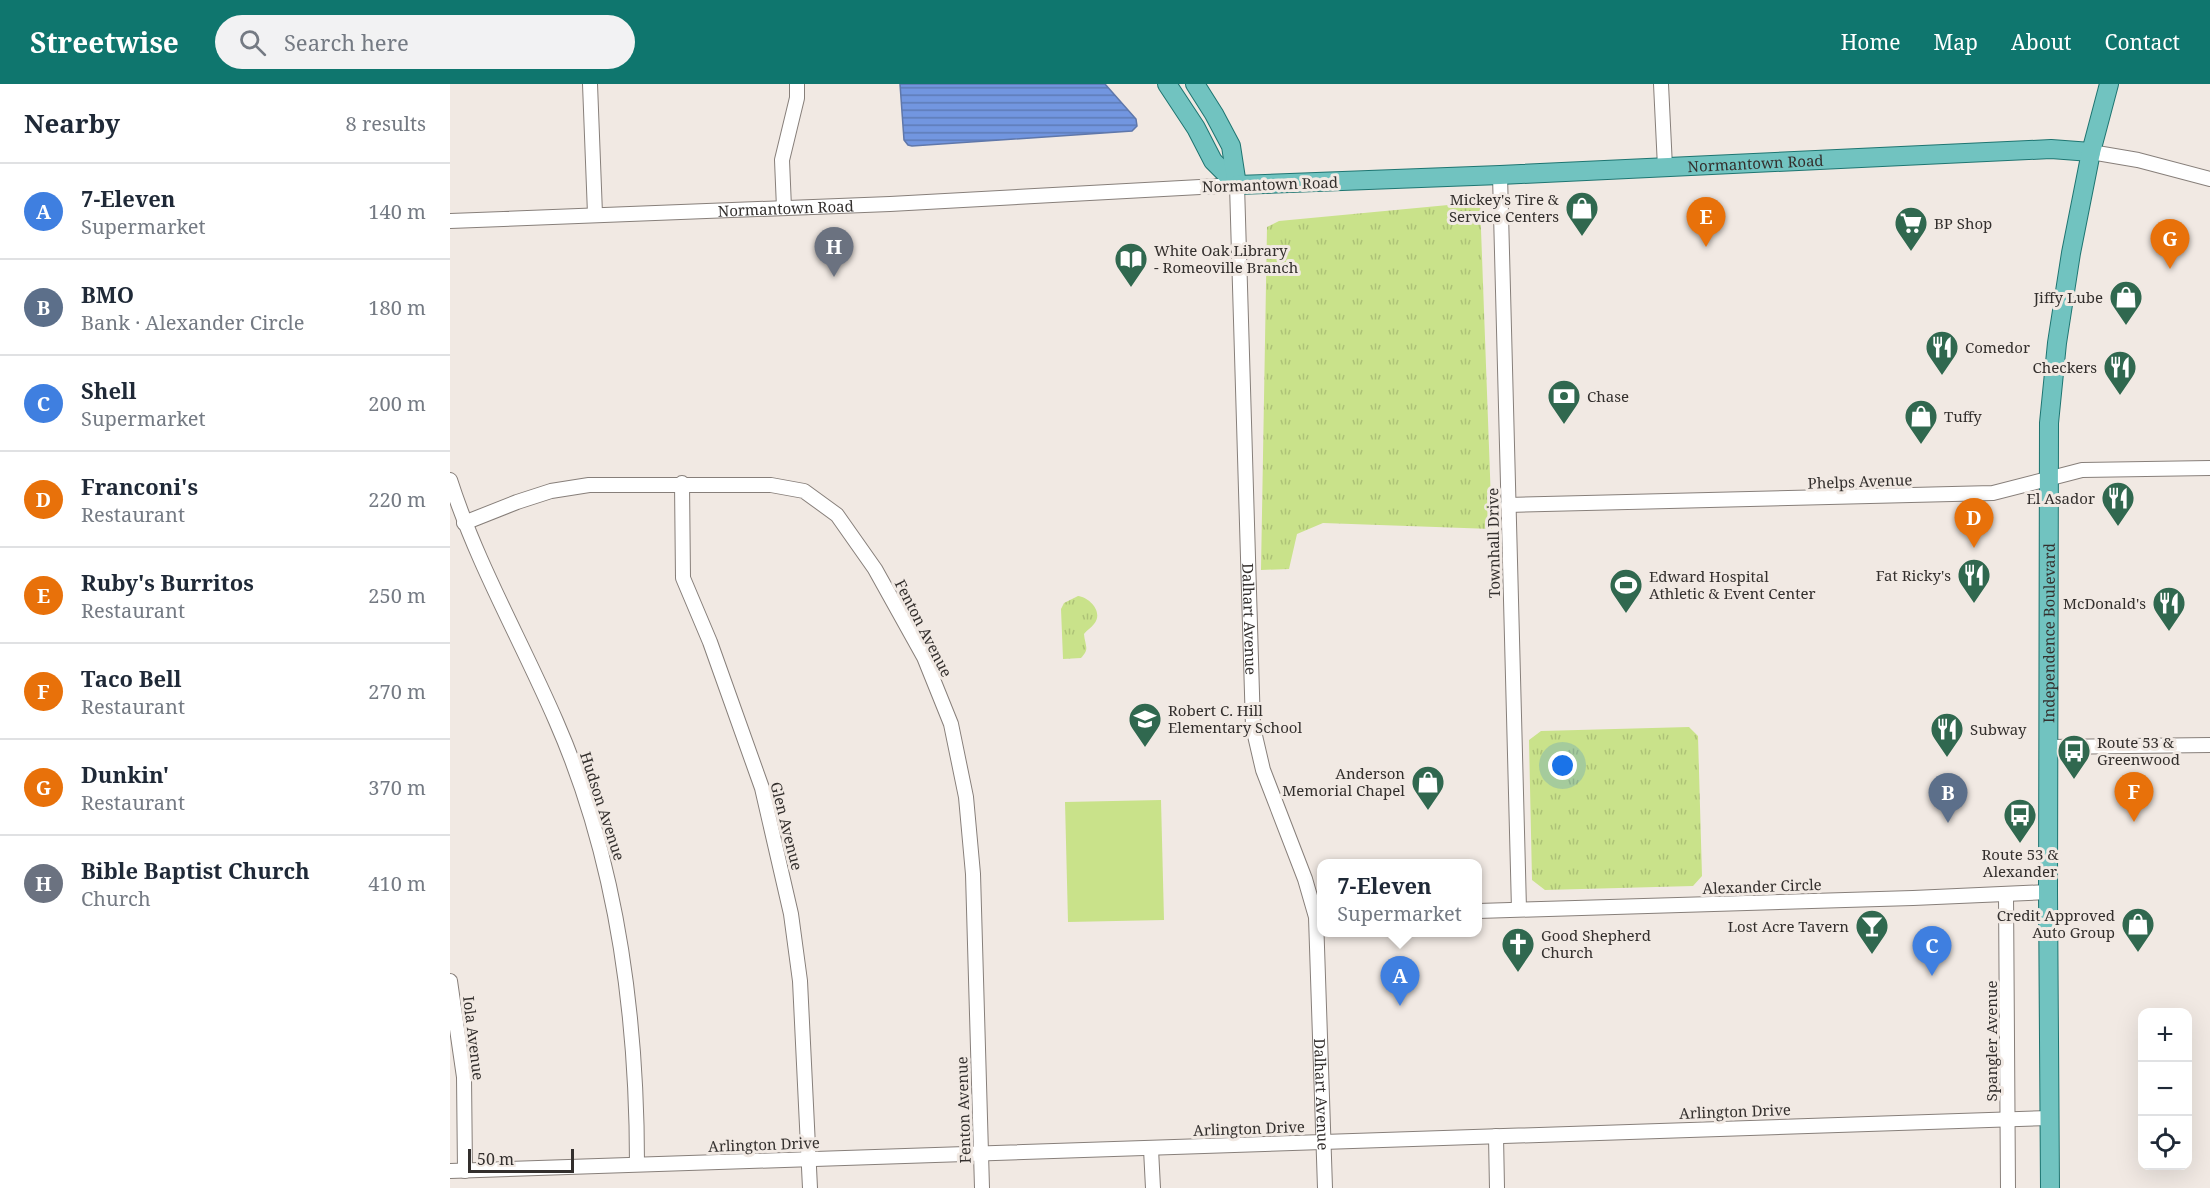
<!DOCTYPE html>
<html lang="en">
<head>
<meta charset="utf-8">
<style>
  body { margin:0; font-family:"Noto Serif",serif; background:#f2f2f3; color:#1f2937 }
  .controls { position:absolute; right:18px; bottom:18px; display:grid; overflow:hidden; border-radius:12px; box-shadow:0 6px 24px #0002 }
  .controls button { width:54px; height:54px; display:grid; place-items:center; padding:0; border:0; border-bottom:2px solid #e0e1e3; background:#fff; color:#1f2937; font:30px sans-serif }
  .scale { position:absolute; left:18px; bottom:15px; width:106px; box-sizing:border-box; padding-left:6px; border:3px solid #332f2d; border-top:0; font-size:16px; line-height:21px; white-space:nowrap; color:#332f2d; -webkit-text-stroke:4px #f1e9e3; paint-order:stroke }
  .you { position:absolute; left:1113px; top:682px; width:21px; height:21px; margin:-15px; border:4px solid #fff; border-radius:50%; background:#1a73e8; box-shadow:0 0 0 9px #1a73e833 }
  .badge { display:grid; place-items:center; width:39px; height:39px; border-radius:50%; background:#0f766e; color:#fff; font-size:20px; font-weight:700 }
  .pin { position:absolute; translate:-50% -50px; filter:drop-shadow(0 2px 3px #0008) }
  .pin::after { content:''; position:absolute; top:32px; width:21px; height:18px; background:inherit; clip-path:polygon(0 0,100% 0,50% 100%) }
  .popup { position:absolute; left:867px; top:775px; width:165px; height:78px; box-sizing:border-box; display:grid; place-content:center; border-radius:12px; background:#fff; filter:drop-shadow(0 2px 4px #0005); font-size:20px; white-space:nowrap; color:#747a83 }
  .popup b { font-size:22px; color:#1f2937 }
  .popup::after { content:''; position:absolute; left:50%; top:100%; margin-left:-12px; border:12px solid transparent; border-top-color:#fff }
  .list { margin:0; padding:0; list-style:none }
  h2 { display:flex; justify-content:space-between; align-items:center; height:78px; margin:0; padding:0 24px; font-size:26px }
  h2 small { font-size:20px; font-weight:400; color:#747a83 }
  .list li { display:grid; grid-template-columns:39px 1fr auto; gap:18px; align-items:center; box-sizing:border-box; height:96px; padding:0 24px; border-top:2px solid #e0e1e3 }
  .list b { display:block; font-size:22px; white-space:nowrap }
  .list p { margin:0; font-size:20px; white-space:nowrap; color:#747a83 }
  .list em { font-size:20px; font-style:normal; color:#747a83 }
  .icon { flex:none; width:33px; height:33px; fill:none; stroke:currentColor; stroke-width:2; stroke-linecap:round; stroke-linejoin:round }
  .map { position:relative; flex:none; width:1760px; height:1104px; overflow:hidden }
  header { display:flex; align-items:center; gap:36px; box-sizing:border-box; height:84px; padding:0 30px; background:#0f766e; color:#fff }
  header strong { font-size:28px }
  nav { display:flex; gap:33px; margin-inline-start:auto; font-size:21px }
  .search { width:420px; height:54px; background:#f2f2f3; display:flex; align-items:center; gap:15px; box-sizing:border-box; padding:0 21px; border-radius:33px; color:#747a83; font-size:22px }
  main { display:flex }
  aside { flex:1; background:#fff }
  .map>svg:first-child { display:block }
</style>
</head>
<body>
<header>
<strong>Streetwise</strong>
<div class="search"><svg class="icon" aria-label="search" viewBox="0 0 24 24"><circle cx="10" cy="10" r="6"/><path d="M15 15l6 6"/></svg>Search here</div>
<nav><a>Home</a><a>Map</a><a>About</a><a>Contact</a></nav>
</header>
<main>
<aside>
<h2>Nearby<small>8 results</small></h2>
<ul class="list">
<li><span class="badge" style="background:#3f7fe0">A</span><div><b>7-Eleven</b><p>Supermarket</p></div><em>140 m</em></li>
<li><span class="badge" style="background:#5c6f8a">B</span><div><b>BMO</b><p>Bank · Alexander Circle</p></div><em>180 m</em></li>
<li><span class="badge" style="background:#3f7fe0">C</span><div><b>Shell</b><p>Supermarket</p></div><em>200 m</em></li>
<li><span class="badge" style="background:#e8710a">D</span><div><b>Franconi's</b><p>Restaurant</p></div><em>220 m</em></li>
<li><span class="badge" style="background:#e8710a">E</span><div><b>Ruby's Burritos</b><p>Restaurant</p></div><em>250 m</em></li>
<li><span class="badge" style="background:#e8710a">F</span><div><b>Taco Bell</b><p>Restaurant</p></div><em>270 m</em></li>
<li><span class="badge" style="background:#e8710a">G</span><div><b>Dunkin'</b><p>Restaurant</p></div><em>370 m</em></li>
<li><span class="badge" style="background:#6b7280">H</span><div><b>Bible Baptist Church</b><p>Church</p></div><em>410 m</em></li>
</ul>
</aside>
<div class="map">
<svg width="1760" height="1104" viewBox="0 0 1760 1104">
  <defs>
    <pattern id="grass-tufts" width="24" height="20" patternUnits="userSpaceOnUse" patternTransform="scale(1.5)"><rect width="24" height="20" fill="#c9e28a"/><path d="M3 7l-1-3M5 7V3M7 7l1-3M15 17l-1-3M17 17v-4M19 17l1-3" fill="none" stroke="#adc277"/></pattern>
    <pattern id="water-rules" width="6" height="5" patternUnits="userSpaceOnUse" patternTransform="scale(1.5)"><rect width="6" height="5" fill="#7296e0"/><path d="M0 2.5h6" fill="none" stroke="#5e7bb6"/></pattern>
  </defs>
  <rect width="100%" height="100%" fill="#f1e9e3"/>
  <path fill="url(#grass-tufts)" d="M1030,118L1042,445L873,439L847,450L839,485L811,486L817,143L829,137Z
    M628,512C639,513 654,528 644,540C641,544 637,546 634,550C635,562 640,565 631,574L613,575L611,525L614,519Z
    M1239,643L1248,652L1252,792L1243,802L1095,806L1082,796L1079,656L1091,647Z"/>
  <path fill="#c9e28a" d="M711,716L714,836L618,838L615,718Z"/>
  <path fill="url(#water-rules)" stroke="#5f77aa" stroke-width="1.5" d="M450,0H655L686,35L687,42L682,47L462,62L458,61L454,56Z"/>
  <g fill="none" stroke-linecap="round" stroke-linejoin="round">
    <defs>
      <g id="minor">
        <path d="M140,0L145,130"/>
        <path d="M1211,0L1215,83"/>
        <path d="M1641,68L1688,76L1760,95"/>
        <path d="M1050,91L1069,825"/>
        <path d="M334,124L332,76L347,14V0"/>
        <path id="s1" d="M0,137L440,120L787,101L803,643L813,686L855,795L866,833L875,1104"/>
        <path d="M0,396C27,480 71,556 106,637C167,776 187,929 187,1080"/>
        <path d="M232,399L233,494L260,558L312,704L341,830L350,897L360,1104"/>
        <path d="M1058,421L1543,409L1632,386L1760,384"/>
        <path d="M14,439L67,418L101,407L139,401H321L354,407L387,431L425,485L474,573L501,640L516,713L523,790L532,1104"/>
        <path d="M1599,663L1760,661"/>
        <path d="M1556,810L1558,1104"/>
        <path d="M1028,827L1463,814L1598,808"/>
        <path d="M0,897L14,993L15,1087"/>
        <path d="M1046,1052L1047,1104"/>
        <path d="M701,1065L703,1104"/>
        <path d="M0,1087L1600,1034"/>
      </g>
      <g id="major">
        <path d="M717,0L746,44L763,77L787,101"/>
        <path d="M745,0L764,30L781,62L787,101"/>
        <path id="s2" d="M787,101L1050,91L1601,65L1641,68"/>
        <path id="s3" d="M1600,1104L1598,808L1599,339L1607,259L1621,169L1641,68L1659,0"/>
      </g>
    </defs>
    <use href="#minor" stroke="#877f7a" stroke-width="16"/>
    <use href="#major" stroke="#1e7571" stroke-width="20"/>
    <use href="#minor" stroke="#fff" stroke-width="14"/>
    <use href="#major" stroke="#71c3c0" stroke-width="18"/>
  </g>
  <defs>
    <symbol id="shop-pin" viewBox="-11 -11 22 30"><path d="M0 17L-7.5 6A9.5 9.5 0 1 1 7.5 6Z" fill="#30684f" stroke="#f1e9e3"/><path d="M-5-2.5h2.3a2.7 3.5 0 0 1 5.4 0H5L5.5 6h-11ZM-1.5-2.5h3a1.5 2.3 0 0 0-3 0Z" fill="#fff"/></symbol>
    <symbol id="supermarket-pin" viewBox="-11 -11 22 30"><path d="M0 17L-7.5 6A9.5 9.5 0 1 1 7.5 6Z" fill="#30684f" stroke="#f1e9e3"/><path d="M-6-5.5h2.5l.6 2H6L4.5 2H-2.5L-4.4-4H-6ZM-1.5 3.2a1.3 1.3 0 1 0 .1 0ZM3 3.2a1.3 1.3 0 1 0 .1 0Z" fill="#fff"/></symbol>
    <symbol id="library-pin" viewBox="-11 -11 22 30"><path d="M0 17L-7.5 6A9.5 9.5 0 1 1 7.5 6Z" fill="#30684f" stroke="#f1e9e3"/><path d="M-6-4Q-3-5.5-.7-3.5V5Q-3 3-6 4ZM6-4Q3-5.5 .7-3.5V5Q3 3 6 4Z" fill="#fff"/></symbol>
    <symbol id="restaurant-pin" viewBox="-11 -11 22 30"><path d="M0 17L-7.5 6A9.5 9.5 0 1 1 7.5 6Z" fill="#30684f" stroke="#f1e9e3"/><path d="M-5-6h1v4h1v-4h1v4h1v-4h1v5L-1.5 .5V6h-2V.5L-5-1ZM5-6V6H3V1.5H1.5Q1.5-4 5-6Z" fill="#fff"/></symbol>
    <symbol id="bank-pin" viewBox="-11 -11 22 30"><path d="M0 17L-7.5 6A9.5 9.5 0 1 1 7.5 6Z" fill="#30684f" stroke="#f1e9e3"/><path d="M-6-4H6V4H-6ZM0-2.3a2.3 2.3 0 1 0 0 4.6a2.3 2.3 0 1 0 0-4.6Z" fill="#fff"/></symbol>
    <symbol id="stadium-pin" viewBox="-11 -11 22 30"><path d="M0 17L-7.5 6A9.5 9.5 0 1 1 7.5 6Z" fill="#30684f" stroke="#f1e9e3"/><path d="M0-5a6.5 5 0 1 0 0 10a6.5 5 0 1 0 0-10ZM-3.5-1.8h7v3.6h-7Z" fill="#fff"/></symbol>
    <symbol id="school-pin" viewBox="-11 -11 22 30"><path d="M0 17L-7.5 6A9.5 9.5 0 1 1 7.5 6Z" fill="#30684f" stroke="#f1e9e3"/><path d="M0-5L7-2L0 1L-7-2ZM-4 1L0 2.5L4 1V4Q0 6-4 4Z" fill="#fff"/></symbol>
    <symbol id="bus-pin" viewBox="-11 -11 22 30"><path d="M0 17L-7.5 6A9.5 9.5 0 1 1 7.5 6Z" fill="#30684f" stroke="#f1e9e3"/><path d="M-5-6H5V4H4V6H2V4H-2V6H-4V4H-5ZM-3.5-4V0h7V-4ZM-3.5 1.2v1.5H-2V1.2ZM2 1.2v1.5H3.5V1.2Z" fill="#fff"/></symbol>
    <symbol id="bar-pin" viewBox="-11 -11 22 30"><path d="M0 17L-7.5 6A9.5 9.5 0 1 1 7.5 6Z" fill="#30684f" stroke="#f1e9e3"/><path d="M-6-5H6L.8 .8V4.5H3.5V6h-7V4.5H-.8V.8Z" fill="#fff"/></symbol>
    <symbol id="church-pin" viewBox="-11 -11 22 30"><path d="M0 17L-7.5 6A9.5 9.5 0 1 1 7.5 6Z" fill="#30684f" stroke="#f1e9e3"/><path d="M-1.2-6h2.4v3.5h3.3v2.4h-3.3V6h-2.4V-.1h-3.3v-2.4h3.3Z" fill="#fff"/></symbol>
  </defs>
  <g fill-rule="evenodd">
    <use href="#shop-pin" x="1113" y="105" width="38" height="52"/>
    <use href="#supermarket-pin" x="1442" y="120" width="38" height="52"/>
    <use href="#library-pin" x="662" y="156" width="38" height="52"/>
    <use href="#shop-pin" x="1657" y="194" width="38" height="52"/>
    <use href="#restaurant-pin" x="1473" y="244" width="38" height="52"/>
    <use href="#restaurant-pin" x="1651" y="264" width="38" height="52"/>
    <use href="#bank-pin" x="1095" y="293" width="38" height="52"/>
    <use href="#shop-pin" x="1452" y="313" width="38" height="52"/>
    <use href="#restaurant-pin" x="1649" y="395" width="38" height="52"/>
    <use href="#restaurant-pin" x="1505" y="472" width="38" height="52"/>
    <use href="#stadium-pin" x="1157" y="482" width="38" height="52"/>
    <use href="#restaurant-pin" x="1700" y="500" width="38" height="52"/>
    <use href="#school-pin" x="676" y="616" width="38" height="52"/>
    <use href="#restaurant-pin" x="1478" y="626" width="38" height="52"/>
    <use href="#bus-pin" x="1605" y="648" width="38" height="52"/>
    <use href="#shop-pin" x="959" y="679" width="38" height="52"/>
    <use href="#bus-pin" x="1551" y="712" width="38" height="52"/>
    <use href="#shop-pin" x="1669" y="821" width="38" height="52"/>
    <use href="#bar-pin" x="1403" y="823" width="38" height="52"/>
    <use href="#church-pin" x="1049" y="841" width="38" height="52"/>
  </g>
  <g text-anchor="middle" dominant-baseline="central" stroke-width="6" stroke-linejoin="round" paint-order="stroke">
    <g font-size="15" fill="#332f2d" stroke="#f1e9e3">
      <text stroke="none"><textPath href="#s2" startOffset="519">Normantown Road</textPath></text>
      <text transform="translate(820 100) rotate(-2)">Normantown Road</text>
      <text stroke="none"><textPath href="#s1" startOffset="336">Normantown Road</textPath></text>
      <text transform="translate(1410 397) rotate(-2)">Phelps Avenue</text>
      <text transform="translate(1043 459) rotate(-91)">Townhall Drive</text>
      <text stroke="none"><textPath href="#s1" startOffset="1222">Dalhart Avenue</textPath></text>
      <text transform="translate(474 544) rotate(63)">Fenton Avenue</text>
      <text stroke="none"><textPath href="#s3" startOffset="555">Independence Boulevard</textPath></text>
      <text transform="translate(153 722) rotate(72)">Hudson Avenue</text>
      <text transform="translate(337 742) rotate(76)">Glen Avenue</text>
      <text transform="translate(1312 802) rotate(-2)">Alexander Circle</text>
      <text transform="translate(24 954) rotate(83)">Iola Avenue</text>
      <text transform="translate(1541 957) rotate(-90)">Spangler Avenue</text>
      <text stroke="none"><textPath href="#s1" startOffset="1708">Dalhart Avenue</textPath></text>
      <text transform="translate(513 1026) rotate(-92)">Fenton Avenue</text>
      <text transform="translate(1285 1027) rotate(-2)">Arlington Drive</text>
      <text transform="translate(799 1044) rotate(-2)">Arlington Drive</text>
      <text transform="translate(314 1060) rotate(-2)">Arlington Drive</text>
    </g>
    <g font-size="15" fill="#332f2d" stroke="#f1e9e3" text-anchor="start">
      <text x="1109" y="115" text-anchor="end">Mickey's Tire &amp;<tspan x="1109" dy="17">Service Centers</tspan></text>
      <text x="1484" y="139">BP Shop</text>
      <text x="704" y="166">White Oak Library<tspan x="704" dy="17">- Romeoville Branch</tspan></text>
      <text x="1653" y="213" text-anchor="end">Jiffy Lube</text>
      <text x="1515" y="263">Comedor</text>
      <text x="1647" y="283" text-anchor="end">Checkers</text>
      <text x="1137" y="312">Chase</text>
      <text x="1494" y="332">Tuffy</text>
      <text x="1645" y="414" text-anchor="end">El Asador</text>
      <text x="1501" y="491" text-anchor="end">Fat Ricky's</text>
      <text x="1199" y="492">Edward Hospital<tspan x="1199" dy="17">Athletic &amp; Event Center</tspan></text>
      <text x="1696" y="519" text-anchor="end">McDonald's</text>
      <text x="718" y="626">Robert C. Hill<tspan x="718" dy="17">Elementary School</tspan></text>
      <text x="1520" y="645">Subway</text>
      <text x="1647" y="658">Route 53 &amp;<tspan x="1647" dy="17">Greenwood</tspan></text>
      <text x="955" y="689" text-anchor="end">Anderson<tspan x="955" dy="17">Memorial Chapel</tspan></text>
      <text x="1570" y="770" text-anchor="middle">Route 53 &amp;<tspan x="1570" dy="17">Alexander</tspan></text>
      <text x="1665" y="831" text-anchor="end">Credit Approved<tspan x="1665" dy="17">Auto Group</tspan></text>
      <text x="1399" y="842" text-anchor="end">Lost Acre Tavern</text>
      <text x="1091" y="851">Good Shepherd<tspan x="1091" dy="17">Church</tspan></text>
    </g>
  </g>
</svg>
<div class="controls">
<button>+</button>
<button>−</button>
<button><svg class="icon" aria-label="locate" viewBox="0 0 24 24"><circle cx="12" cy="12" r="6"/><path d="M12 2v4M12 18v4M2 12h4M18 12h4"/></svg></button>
</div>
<div class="scale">50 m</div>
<div class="you"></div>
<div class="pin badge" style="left:950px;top:922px;background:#3f7fe0">A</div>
<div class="popup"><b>7-Eleven</b>Supermarket</div>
<div class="pin badge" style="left:1498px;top:739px;background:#5c6f8a">B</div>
<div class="pin badge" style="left:1482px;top:892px;background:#3f7fe0">C</div>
<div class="pin badge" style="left:1524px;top:464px;background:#e8710a">D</div>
<div class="pin badge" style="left:1256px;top:163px;background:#e8710a">E</div>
<div class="pin badge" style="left:1684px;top:738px;background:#e8710a">F</div>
<div class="pin badge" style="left:1720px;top:185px;background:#e8710a">G</div>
<div class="pin badge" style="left:384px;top:193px;background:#6b7280">H</div>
</div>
</main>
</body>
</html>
